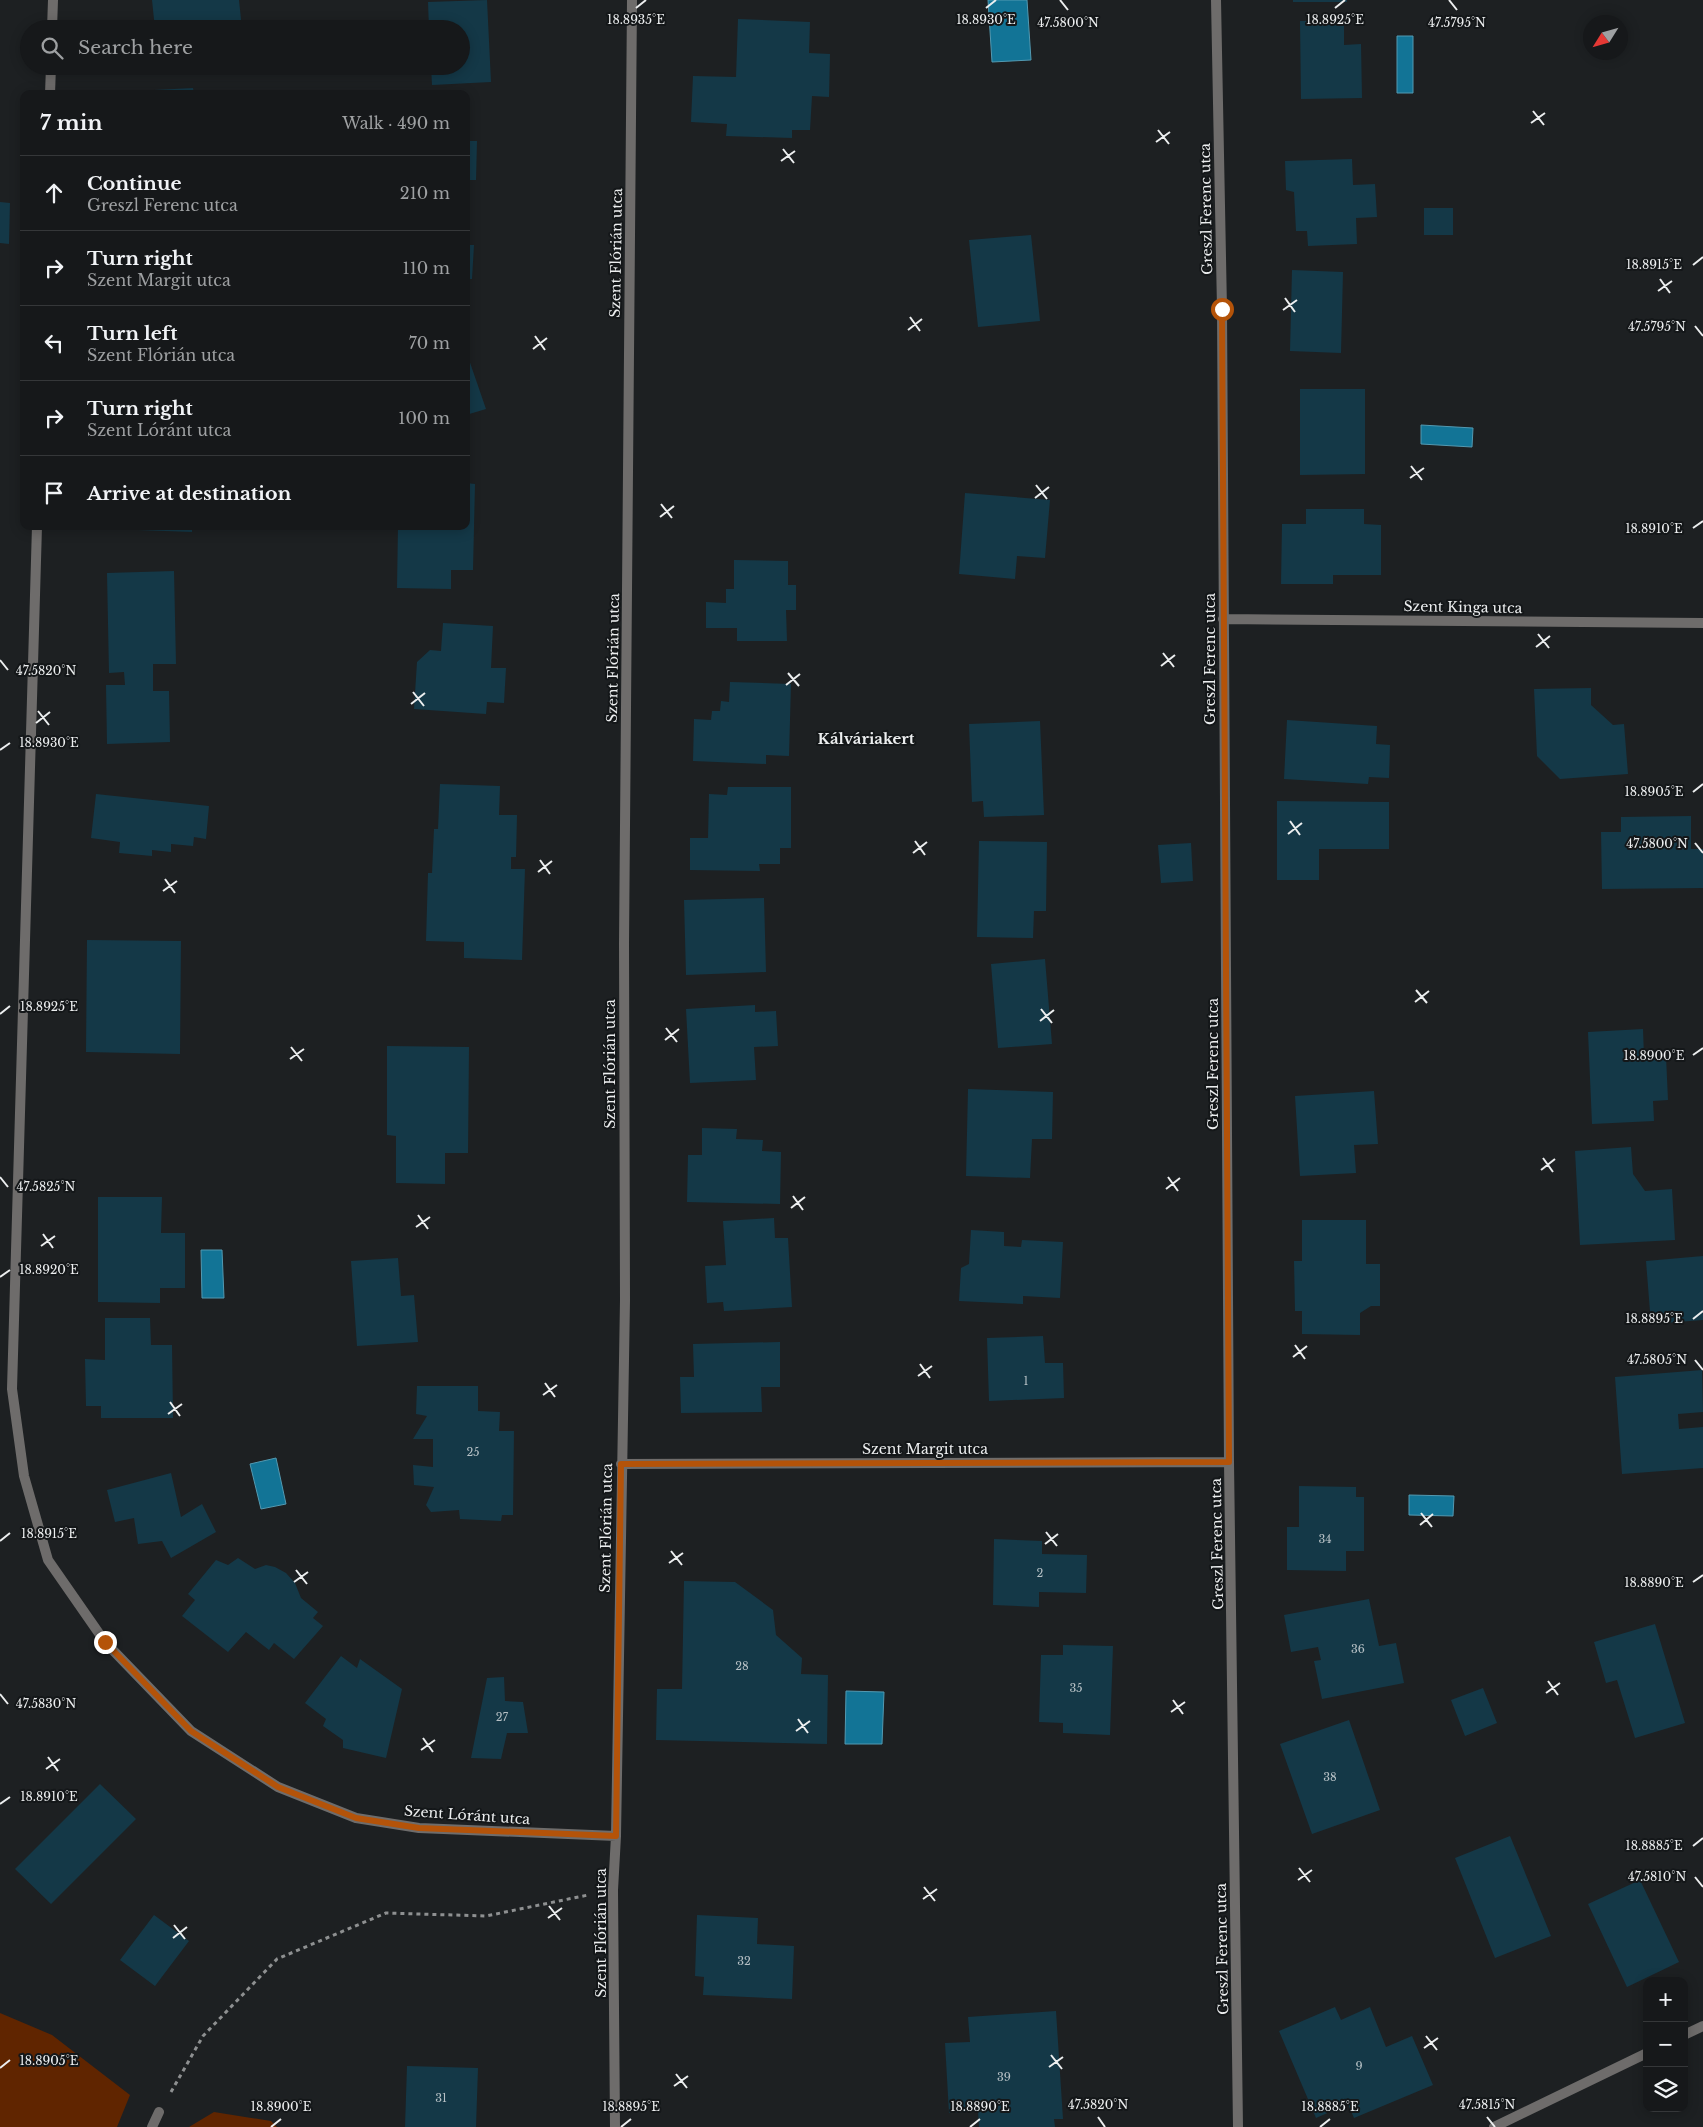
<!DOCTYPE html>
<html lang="en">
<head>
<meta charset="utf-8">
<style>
  body { margin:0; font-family:"Libre Baskerville",serif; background:#232527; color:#f1f3f6 }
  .controls { position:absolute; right:15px; bottom:15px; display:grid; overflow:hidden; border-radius:10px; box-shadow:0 2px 12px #0003 }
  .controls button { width:45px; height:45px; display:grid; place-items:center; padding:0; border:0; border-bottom:1px solid #353739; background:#16181a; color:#f1f3f6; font:25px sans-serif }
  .compass { position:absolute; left:1583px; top:15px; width:45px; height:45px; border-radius:50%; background:#16181a; box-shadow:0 2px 12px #0003; rotate:233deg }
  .stop { position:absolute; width:15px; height:15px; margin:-11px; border:4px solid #b45309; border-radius:50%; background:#fff }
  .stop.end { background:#b45309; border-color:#fff; box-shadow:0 1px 5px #0008 }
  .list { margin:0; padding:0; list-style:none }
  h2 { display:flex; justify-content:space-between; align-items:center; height:65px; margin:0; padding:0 20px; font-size:21px }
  h2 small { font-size:16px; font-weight:400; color:#9ea0a2 }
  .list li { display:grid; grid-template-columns:32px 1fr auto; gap:15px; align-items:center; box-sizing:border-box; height:75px; padding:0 20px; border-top:1px solid #353739 }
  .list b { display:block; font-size:19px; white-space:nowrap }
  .list p { margin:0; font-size:16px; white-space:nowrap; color:#9ea0a2 }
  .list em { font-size:16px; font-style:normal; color:#9ea0a2 }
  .icon { flex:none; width:28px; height:28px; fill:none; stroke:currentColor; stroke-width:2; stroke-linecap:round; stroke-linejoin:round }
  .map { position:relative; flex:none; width:1703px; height:2127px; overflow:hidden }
  .search { position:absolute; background:#16181a; box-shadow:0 2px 12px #0003; left:20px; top:20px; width:450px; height:55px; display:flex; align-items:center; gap:12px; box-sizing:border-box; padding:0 18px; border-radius:28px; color:#9ea0a2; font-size:19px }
  .panel { position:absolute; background:#16181a; box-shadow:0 2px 12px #0003; left:20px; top:90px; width:450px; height:440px; border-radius:10px }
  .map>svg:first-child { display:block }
</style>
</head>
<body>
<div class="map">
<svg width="1703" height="2127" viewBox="0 0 1703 2127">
  <rect width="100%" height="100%" fill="#1d2022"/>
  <path fill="#602500" d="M0,2013L52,2035L130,2095L117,2127H0Z
    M214,2112L271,2121L277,2127H189Z"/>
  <path fill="#127496" stroke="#5399b1" d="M988,0H1027L1031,60L992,62Z
    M1397,36H1413V93H1397Z
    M1421,425L1473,428L1472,447L1421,444Z
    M201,1250H222L224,1298H202Z
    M276,1458L286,1504L261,1509L250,1464Z
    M1409,1495L1454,1496L1453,1516L1409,1515Z
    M846,1691L884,1692L882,1744H845Z"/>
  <path fill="#143847" d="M152,0H239L242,29H155Z
    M487,0L491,82L432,85L431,66H461V29H429L428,2Z
    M1293,0H1347V2H1293Z
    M738,19L810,22L809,53L830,54L829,97L812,96L810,130H792V138L726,136L727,124L691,122L693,76L736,77Z
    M1344,20V45L1361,44L1362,98L1301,99L1300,21Z
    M313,22L314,29H269V26Z
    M193,88L194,94H135V91Z
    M466,141H477L476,180H466Z
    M1352,159L1353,185L1375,184L1377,217L1356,218L1357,244L1308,246L1307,231H1296L1294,192L1286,190L1285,161Z
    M0,202L10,203L9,244L0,243Z
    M1424,208H1453V235H1424Z
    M1031,235L1040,321L978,327L969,240Z
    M466,245H474L472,279H466Z
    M1292,270L1343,272L1341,353L1290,351Z
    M466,351L486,409L466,415Z
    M1300,389H1365V474L1300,475Z
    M466,483L475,484L473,570H451V589L397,588L398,526H466Z
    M965,493L1050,500L1045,558L1017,556L1015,579L959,574Z
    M1306,509H1364V524L1381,525V575H1333V584H1281L1282,524H1306Z
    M138,526H192V532L138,530Z
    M734,560L788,561V585H796V610H786L787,641H737V628H706V602L726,603V589H734Z
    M174,571L176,664H153V691H169L170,742L107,744L106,685H125L124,672L109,673L107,573Z
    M443,623L493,626L491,668H506L504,703L487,702L486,714L414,709L417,662L430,650L441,651Z
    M730,682L791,684L789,756L766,755V764L693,761L694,719L711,720L712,711H720L721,701L729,702Z
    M1591,688V705L1613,725L1624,724L1628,774L1560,779L1537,756L1534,689Z
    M1287,720L1377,726L1376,744L1390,745L1389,778L1369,777L1368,784L1284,779Z
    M1040,721L1044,815L984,817L983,801L972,802L969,724Z
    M440,784L500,786L499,815H517L516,857H511V869H525L522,960L464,958V942L426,941L428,873H432L434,829H438Z
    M728,787H791V848H780V864H759L760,871L690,870V838H708L709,794L727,795Z
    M96,794L209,806L206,839L194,837L193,846L171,844V852L152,850V856L119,853L120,842L91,838Z
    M1277,801L1389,802V849H1319V880H1277Z
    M1691,816V849H1703V888L1602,889L1601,832H1621V817Z
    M979,841L1047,842L1046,911H1034L1033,938L977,937Z
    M1191,843L1193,881L1161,883L1158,845Z
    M764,898L766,972L686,975L684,900Z
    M87,940L181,941L180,1054L86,1052Z
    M1045,959L1052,1044L998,1048L991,964Z
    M755,1005V1012L776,1011L778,1046L754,1047L756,1080L690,1083L686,1009Z
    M1643,1029L1644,1057L1666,1056L1668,1100L1653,1101L1654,1121L1592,1124L1588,1032Z
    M387,1046L469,1047L468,1153H445V1184L396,1183V1136L387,1135Z
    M968,1089L1053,1092L1052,1139H1032L1030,1178L966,1176Z
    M1374,1091L1378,1144L1354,1145L1356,1173L1300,1176L1295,1096Z
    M702,1128L737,1129L736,1139L763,1140L762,1151L781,1152L780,1204L687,1202L688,1155H702Z
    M1631,1147L1633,1174L1645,1191L1672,1189L1675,1240L1580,1245L1575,1151Z
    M98,1197H162L161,1233H185V1288H160V1303L98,1302Z
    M774,1218L775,1238H788L792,1307L724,1311L723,1302L707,1303L705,1266L726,1265L723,1221Z
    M1302,1220H1366V1264H1380V1306H1371L1360,1313V1335L1302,1334V1311H1295L1294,1261H1302Z
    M971,1230L1004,1232V1246L1021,1247L1022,1240L1063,1242L1060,1298L1023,1296V1304L959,1301L961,1268L969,1264Z
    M1703,1256V1320L1651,1324L1646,1261Z
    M398,1258L401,1296L414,1295L418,1342L357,1346L351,1261Z
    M105,1318H150L151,1345H172L173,1418H101V1406H86L85,1359L105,1360Z
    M1043,1336L1045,1363H1063L1064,1398L989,1401L987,1338Z
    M780,1342V1387H761L762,1412L681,1413L680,1377H694L693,1344Z
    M1702,1370L1703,1412L1678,1414L1679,1429L1703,1427V1468L1622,1474L1615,1377Z
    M417,1386H478V1411L500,1412L499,1431H514L513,1515H502L501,1521L460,1519L459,1510L431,1512L426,1505L434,1487L414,1485L413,1465L433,1467V1439H413L427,1416L416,1414Z
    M171,1473L181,1517L202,1504L216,1532L171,1558L162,1541L138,1544L134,1518L115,1522L107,1490Z
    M1299,1486L1356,1487V1497H1364V1551H1346V1571L1287,1570V1527H1299Z
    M994,1539L1042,1541V1554L1087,1555L1086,1593L1039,1592V1607L993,1605Z
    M238,1558L255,1569L266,1565L275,1567L286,1573L295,1583L301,1598L318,1612L313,1618L323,1626L294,1659L274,1643L269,1650L246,1632L228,1652L182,1616L195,1600L188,1594L216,1560L228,1565Z
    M684,1581L735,1582L773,1610L776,1635L802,1658L801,1674L828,1675L827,1744L656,1740L657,1689H682Z
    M1369,1599L1379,1646L1396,1643L1404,1683L1322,1699L1314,1661L1321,1660L1318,1647L1291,1652L1284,1615Z
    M1655,1624L1685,1723L1635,1738L1617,1680L1606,1683L1594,1642Z
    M1063,1645L1113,1646L1110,1735L1063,1733V1723L1039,1722L1041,1655H1063Z
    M341,1656L357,1668L360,1659L402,1689L386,1758L343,1748V1740L323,1726L326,1719L305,1703Z
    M504,1677L505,1701L523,1702L528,1733H507L501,1759L471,1758L487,1678Z
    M1483,1688L1497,1723L1465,1736L1451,1700Z
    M1349,1720L1380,1810L1312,1834L1280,1744Z
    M100,1784L136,1819L51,1904L15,1869Z
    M1510,1836L1551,1936L1495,1958L1455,1858Z
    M1640,1880L1679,1962L1627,1987L1588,1904Z
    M154,1915L189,1941L155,1986L120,1960Z
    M697,1915L758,1918L757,1944L794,1946L792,1999L703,1995L704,1977L695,1976Z
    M1335,2007L1341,2020L1370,2007L1386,2047L1412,2036L1433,2085L1354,2118L1348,2104L1316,2118L1279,2031Z
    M1056,2011L1063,2119H1054L1055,2127H979L978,2111L949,2113L945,2043L970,2042L968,2017Z
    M407,2066L478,2068L476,2127H405Z"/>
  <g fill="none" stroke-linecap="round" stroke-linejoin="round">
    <path stroke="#8e9091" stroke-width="3" stroke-dasharray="4 4" stroke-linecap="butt" d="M171,2092L203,2036L277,1959L386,1913L486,1916L588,1895"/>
    <path stroke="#6e6c6b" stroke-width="10" d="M1216,0L1222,309L1229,1462L1238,2127
      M52,29L53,0
      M50,94L51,66
      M37,526L12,1389L24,1476L48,1560L105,1642L191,1731L278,1787L356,1818L419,1828L616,1836
      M1223,619L1703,623
      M621,1464L1229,1462
      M1684,2035L1703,2026
      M152,2127L159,2112
      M615,2127L613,1890L616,1836L625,1300L624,944L632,0
      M1494,2127L1647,2053"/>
  </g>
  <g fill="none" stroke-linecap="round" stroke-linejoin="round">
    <path stroke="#b45309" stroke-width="6" d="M105,1642L191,1731L278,1787L356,1818L419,1828L616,1836L621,1464L1229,1462L1222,309"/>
  </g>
  <path fill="none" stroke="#eceeef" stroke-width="2" d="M1060,0L1068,10M1449,0L1457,10M636,8L646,0M986,8L996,0M1335,8L1345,0M1533,111L1544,125M1531,123L1545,113M1158,130L1169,144M1156,142L1170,132M783,149L794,163M781,161L795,151M1693,265L1703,257M1660,279L1670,293M1658,291L1672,281M1285,298L1295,312M1283,310L1297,300M910,317L920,331M1695,326L1703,336M908,330L922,319M535,336L545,350M533,349L547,338M1411,466L1422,480M1410,478L1424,468M1036,485L1047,499M1035,498L1049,487M661,504L672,518M660,517L674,506M1693,528L1703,521M1538,634L1549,648M1536,647L1550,636M1163,653L1174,667M0,660L8,670M1161,666L1175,655M788,673L799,686M786,685L800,674M413,692L424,706M411,704L425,693M38,711L49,725M36,723L50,712M0,750L10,743M1693,792L1703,784M1290,821L1300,835M1288,834L1302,823M915,841L925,855M1695,843L1703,853M913,853L927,842M540,860L550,874M538,872L552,861M165,879L175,893M163,891L177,881M1416,990L1427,1003M1415,1002L1429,991M1041,1009L1052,1023M0,1014L10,1006M1040,1021L1054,1010M666,1028L677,1042M665,1040L679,1029M291,1047L302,1061M1693,1055L1703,1048M290,1059L304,1049M1543,1158L1553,1172M1541,1170L1555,1159M0,1177L8,1187M1168,1177L1178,1191M1166,1189L1180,1178M793,1196L803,1210M791,1208L805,1197M418,1215L428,1229M416,1227L430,1217M43,1234L53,1248M41,1246L55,1236M0,1277L10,1270M1693,1319L1703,1311M1295,1345L1305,1359M1293,1357L1307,1346M1695,1360L1703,1370M920,1364L930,1378M918,1376L932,1366M545,1383L555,1397M543,1395L557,1385M170,1402L180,1416M168,1414L182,1404M1421,1513L1432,1527M1420,1525L1433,1514M1046,1532L1057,1546M0,1541L10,1533M1045,1544L1058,1534M671,1551L682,1565M669,1563L683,1553M296,1570L307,1584M294,1582L308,1572M1693,1582L1703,1575M1548,1681L1558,1695M1546,1693L1560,1683M0,1694L8,1704M1173,1700L1183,1714M1171,1712L1185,1702M798,1719L808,1733M796,1731L810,1721M423,1738L433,1752M421,1750L435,1740M48,1757L58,1771M46,1769L60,1759M0,1804L10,1797M1693,1846L1703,1838M1299,1868L1310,1882M1695,1877L1703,1887M1298,1880L1312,1870M924,1887L935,1901M923,1899L937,1889M549,1906L560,1920M548,1918L562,1908M174,1925L185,1939M173,1938L187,1927M1426,2036L1437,2050M1424,2048L1438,2038M1051,2055L1062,2069M1049,2067L1063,2057M0,2068L10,2060M676,2074L687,2088M674,2086L688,2076M1098,2117L1105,2127M1487,2117L1495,2127M271,2127L281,2119M621,2127L631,2119M970,2127L980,2119M1320,2127L1330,2119"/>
  <g text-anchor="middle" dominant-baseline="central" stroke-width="4" stroke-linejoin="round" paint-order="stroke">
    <g font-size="11" fill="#b6c0c5">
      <text x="1026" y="1381">1</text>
      <text x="473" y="1452">25</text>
      <text x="1325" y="1539">34</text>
      <text x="1040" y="1573">2</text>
      <text x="1358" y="1649">36</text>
      <text x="742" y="1666">28</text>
      <text x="1076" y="1688">35</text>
      <text x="502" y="1717">27</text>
      <text x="1330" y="1777">38</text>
      <text x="744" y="1961">32</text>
      <text x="1359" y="2066">9</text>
      <text x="1004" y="2077">39</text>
      <text x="441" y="2098">31</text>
    </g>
    <g font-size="14" fill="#eceeef" stroke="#141719">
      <text transform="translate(1206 209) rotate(-91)">Greszl Ferenc utca</text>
      <text transform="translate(616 253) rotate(-89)">Szent Flórián utca</text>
      <text transform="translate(1463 607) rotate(1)">Szent Kinga utca</text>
      <text transform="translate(613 658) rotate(-89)">Szent Flórián utca</text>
      <text transform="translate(1210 659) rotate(-90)">Greszl Ferenc utca</text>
      <text transform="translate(610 1064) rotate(-90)">Szent Flórián utca</text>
      <text transform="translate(1213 1064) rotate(-90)">Greszl Ferenc utca</text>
      <text x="925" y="1449">Szent Margit utca</text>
      <text transform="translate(606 1528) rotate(-89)">Szent Flórián utca</text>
      <text transform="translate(1217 1544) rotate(-91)">Greszl Ferenc utca</text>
      <text transform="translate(467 1815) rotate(4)">Szent Lóránt utca</text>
      <text transform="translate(601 1933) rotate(-90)">Szent Flórián utca</text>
      <text transform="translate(1222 1949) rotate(-91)">Greszl Ferenc utca</text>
    </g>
    <g font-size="15" font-weight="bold" fill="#eceeef" stroke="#141719">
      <text x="866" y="738">Kálváriakert</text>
    </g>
  </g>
  <g font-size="12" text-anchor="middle" fill="#eceeef" stroke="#141719" stroke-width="4" stroke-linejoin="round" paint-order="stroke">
    <text x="636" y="24">18.8935°E</text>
    <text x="986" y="24">18.8930°E</text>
    <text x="1335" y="24">18.8925°E</text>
    <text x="1068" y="27">47.5800°N</text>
    <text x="1457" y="27">47.5795°N</text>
    <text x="1654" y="269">18.8915°E</text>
    <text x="1657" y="331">47.5795°N</text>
    <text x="1654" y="533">18.8910°E</text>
    <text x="46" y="675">47.5820°N</text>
    <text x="49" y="747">18.8930°E</text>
    <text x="1654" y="796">18.8905°E</text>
    <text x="1657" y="848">47.5800°N</text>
    <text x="49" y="1011">18.8925°E</text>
    <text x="1654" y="1060">18.8900°E</text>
    <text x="46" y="1191">47.5825°N</text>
    <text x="49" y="1274">18.8920°E</text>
    <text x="1654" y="1323">18.8895°E</text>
    <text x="1657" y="1364">47.5805°N</text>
    <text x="49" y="1538">18.8915°E</text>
    <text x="1654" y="1587">18.8890°E</text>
    <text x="46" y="1708">47.5830°N</text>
    <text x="49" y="1801">18.8910°E</text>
    <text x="1654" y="1850">18.8885°E</text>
    <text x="1657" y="1881">47.5810°N</text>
    <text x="49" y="2065">18.8905°E</text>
    <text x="1098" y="2109">47.5820°N</text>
    <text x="1487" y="2109">47.5815°N</text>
    <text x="281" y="2111">18.8900°E</text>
    <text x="631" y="2111">18.8895°E</text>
    <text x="980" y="2111">18.8890°E</text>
    <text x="1330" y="2111">18.8885°E</text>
  </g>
</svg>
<div class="controls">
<button>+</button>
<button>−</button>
<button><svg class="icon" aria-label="layers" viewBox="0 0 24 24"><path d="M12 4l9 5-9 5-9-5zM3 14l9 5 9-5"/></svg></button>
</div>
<svg class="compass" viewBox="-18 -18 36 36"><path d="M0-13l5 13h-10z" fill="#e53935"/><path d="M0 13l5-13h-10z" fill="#9ea0a2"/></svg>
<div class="stop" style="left:1222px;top:309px"></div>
<div class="stop end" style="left:105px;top:1642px"></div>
<div class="search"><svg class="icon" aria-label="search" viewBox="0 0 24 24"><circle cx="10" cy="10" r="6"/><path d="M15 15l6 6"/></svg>Search here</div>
<section class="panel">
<h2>7 min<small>Walk · 490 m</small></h2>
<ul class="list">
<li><svg class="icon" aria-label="ahead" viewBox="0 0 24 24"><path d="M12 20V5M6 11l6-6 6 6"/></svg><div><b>Continue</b><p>Greszl Ferenc utca</p></div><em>210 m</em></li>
<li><svg class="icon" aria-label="right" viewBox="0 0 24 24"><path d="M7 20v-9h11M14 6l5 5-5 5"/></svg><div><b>Turn right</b><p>Szent Margit utca</p></div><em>110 m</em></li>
<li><svg class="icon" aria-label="left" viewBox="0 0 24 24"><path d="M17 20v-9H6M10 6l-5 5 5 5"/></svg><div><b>Turn left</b><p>Szent Flórián utca</p></div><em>70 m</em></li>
<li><svg class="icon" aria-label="right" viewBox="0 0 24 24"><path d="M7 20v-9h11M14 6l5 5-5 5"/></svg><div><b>Turn right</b><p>Szent Lóránt utca</p></div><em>100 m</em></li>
<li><svg class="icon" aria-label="arrive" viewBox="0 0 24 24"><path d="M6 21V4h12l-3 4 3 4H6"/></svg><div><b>Arrive at destination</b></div></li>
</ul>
</section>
</div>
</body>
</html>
